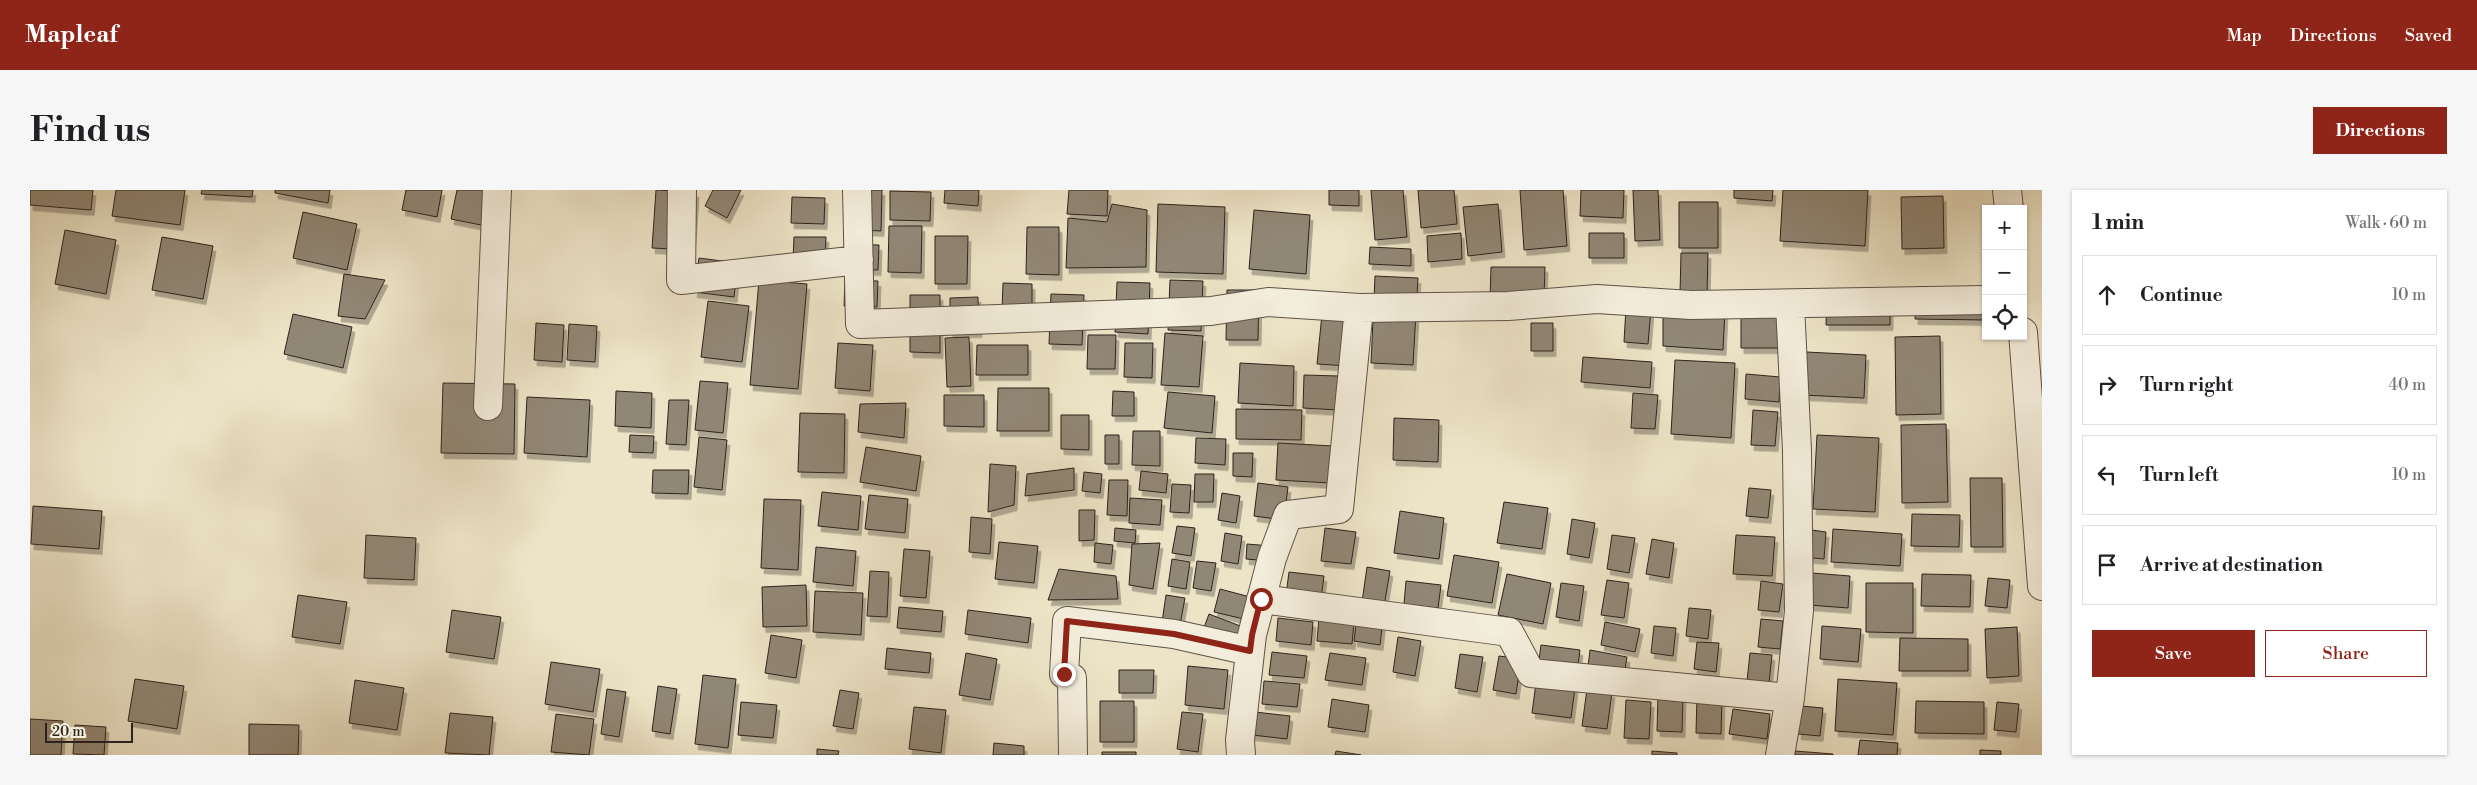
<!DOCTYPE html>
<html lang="en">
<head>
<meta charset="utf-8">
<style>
  body { margin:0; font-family:"Libre Bodoni",serif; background:#f6f6f6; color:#202124 }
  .controls { position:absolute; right:15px; top:15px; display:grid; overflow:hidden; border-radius:0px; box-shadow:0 1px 4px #0004 }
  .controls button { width:45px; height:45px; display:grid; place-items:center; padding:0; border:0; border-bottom:1px solid #e0e0e0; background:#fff; color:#202124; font:25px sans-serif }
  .scale { position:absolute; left:15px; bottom:12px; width:88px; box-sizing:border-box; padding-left:5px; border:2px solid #2e221d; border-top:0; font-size:14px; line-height:18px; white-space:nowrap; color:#2e221d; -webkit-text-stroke:4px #f3eddb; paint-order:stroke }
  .stop { position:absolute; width:15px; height:15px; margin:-11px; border:4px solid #8f2418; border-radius:50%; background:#fff }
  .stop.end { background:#8f2418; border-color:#fff; box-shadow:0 1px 5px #0008 }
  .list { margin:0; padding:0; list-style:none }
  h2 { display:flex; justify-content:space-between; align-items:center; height:65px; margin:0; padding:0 20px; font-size:21px }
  h2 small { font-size:16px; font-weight:400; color:#757577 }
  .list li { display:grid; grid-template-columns:32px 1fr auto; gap:15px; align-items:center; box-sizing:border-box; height:80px; margin:0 10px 10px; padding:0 10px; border:1px solid #e0e0e0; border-radius:0px }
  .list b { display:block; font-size:19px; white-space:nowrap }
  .list em { font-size:16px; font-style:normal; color:#757577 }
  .actions { display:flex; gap:10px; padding:15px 20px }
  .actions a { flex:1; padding:11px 0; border:1px solid #8f2418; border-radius:0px; text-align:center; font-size:18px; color:#8f2418 }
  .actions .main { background:#8f2418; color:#fff }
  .icon { flex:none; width:28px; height:28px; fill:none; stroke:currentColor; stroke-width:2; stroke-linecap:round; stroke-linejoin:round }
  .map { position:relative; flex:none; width:2012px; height:565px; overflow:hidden; border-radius:0px }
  header { display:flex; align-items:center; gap:30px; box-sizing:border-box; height:70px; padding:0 25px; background:#8f2418; color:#fff }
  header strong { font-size:24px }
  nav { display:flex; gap:28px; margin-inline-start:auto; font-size:18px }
  .intro { display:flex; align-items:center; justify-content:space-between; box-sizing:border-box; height:120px; padding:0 30px }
  h1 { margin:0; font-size:35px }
  .button { padding:12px 22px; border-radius:0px; background:#8f2418; color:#fff; font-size:18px; font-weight:700 }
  main { display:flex; gap:30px; padding:0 30px }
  aside { flex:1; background:#fff; border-radius:0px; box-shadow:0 1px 4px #0004 }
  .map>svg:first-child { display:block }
</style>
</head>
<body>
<header>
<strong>Mapleaf</strong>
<nav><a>Map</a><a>Directions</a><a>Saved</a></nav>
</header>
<div class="intro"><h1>Find us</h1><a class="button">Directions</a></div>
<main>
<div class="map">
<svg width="2012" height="565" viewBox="0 0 2012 565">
  <defs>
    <filter id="shadow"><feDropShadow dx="3" dy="5.5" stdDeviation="0" flood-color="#0004"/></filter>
  </defs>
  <rect width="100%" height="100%" fill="#ede4c7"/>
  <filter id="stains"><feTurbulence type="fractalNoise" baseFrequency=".004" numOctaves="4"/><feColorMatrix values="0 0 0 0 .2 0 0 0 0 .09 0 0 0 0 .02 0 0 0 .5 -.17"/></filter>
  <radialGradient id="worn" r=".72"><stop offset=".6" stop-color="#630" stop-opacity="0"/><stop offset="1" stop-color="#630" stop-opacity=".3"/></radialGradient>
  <path fill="#918775" stroke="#2e221d" filter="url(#shadow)" d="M0,0H63L61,20L0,15Z
    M86,0H155L150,35L82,26Z
    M172,0H223L222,7L171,4Z
    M245,0H300L298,13L245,3Z
    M376,0H412L407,27L372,20Z
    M427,0H463L456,36L421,29Z
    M626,0L666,2L662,60L622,58Z
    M683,0H711L697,28L675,16Z
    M834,0H852L851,41L833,40Z
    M915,0H949L948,16L914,13Z
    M1039,0H1078L1077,26L1037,24Z
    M1299,0H1329V16L1299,15Z
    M1341,0H1373L1377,47L1345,50Z
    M1388,0H1424L1427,34L1391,38Z
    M1490,0H1533L1537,56L1494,60Z
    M1551,0H1594L1593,28L1550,26Z
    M1603,0H1628L1630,50L1605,51Z
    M1704,0H1743L1742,11L1704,8Z
    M1753,0H1838L1835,56L1750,51Z
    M860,1L901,2L900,31L860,30Z
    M1913,6L1914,58L1872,59L1871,7Z
    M762,7L795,8L794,34L761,33Z
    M1649,12H1688V58H1649Z
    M1082,14L1117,20L1116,77L1036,78L1038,28L1077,32Z
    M1128,14L1195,17L1193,84L1126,82Z
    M1468,14L1472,62L1438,66L1433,17Z
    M1224,20L1280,25L1276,84L1219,79Z
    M273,22L327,34L317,80L263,68Z
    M859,36H892L891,83L858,82Z
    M997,37H1029V85L996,84Z
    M35,40L86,50L76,104L25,94Z
    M1431,43L1432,69L1398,72L1397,46Z
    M1559,43H1594V68H1559Z
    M905,46H938L937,94H905Z
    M132,47L183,56L173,109L122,100Z
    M764,47H796L795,73L763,72Z
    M816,54L849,55L848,80L815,79Z
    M1340,57L1381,59V76L1339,74Z
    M1651,63H1678L1677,105L1650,104Z
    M669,68L708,73L704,107L664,102Z
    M1461,77H1515L1514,108H1460Z
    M314,84L355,90L335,129L308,126Z
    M1345,86L1388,88L1383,175L1341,173Z
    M729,90L777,94L768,199L720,195Z
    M815,90L848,91L847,117L814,116Z
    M1140,90L1173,91L1171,141L1138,140Z
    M1087,92L1120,93L1118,144L1085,142Z
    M973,93L1002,94V121H972Z
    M1886,97H1954V130L1885,129Z
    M1197,100H1229L1228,150H1196Z
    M1797,101L1860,102V135H1796Z
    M1021,104L1054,105L1052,155L1019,154Z
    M880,105H910V163L880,162Z
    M948,107L949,142H920V108Z
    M678,111L719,116L712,172L671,167Z
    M1596,117L1621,119L1618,154L1594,152Z
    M1633,117L1695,120L1693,160L1633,156Z
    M1711,123H1752V158H1711Z
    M263,124L322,137L313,178L254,164Z
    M1292,124L1324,127L1319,176L1287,174Z
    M506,133L534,135L532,172L504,170Z
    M1501,133H1523V161H1501Z
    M539,134L567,136L565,172L537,170Z
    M1135,143L1173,146L1169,197L1131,195Z
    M1058,145H1086L1085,179H1057Z
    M1910,146L1911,224L1866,225L1865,147Z
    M939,147L941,196L917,197L915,148Z
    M808,153L843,155L840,201L805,198Z
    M1095,153H1123L1122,188L1094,187Z
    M947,155H998V185H946Z
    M1776,162L1836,165L1834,208L1773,205Z
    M1553,167L1622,172L1620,198L1551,192Z
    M1645,170L1705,173L1701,248L1641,244Z
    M1210,173L1264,176L1263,216L1208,213Z
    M1716,184L1750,187L1749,212L1715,209Z
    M1274,185L1309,186L1308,220L1273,218Z
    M670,191L698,193L693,243L665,240Z
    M413,193L485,194L484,264L411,263Z
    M968,198H1019V241H967Z
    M586,201L622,203L621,238L585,236Z
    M1083,201L1104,202V226H1082Z
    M1138,202L1185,206L1182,243L1134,238Z
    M1603,203L1628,205L1625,239L1601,238Z
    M914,205H954V237L914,236Z
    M497,207L560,210L557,267L494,263Z
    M639,210H659L656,255L636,254Z
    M876,213L874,248L828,242L830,214Z
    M1206,219L1272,220L1271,250L1206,249Z
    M1723,220L1748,222L1745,256L1721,255Z
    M770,223L815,224L814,283L768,282Z
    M1031,225H1059V260L1031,259Z
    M1364,228L1409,230L1408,272L1363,270Z
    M1916,234L1918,312L1872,313L1871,235Z
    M1103,241H1130V276L1102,275Z
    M600,245L624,246L623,263L599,262Z
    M1075,245H1089V274H1075Z
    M1787,245L1849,248L1845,322L1783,319Z
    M669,247L697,250L692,300L664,297Z
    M1166,248L1196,249L1195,275L1165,273Z
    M1248,253L1304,256L1301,293L1246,290Z
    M836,257L891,266L886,301L830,292Z
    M1203,263H1223L1222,287L1203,286Z
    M960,274L986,276L984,315L958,322Z
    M1044,278V300L995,306L997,284Z
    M623,280H659L658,304L622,303Z
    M1111,281L1138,284L1136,303L1109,300Z
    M1054,282L1072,284L1070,303L1052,301Z
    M1165,284H1184L1183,312H1164Z
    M1940,288H1972L1973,357H1941Z
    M1079,290H1098L1097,326L1077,325Z
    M1228,293L1258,297L1254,330L1224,326Z
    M1142,294L1161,295L1159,323L1140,322Z
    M1719,298L1741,300L1738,328L1716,326Z
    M792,302L831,306L828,340L788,336Z
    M1192,303L1210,306L1206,333L1188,330Z
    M839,305L878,309L875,343L835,339Z
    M1100,308L1132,310L1130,335L1099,333Z
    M734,309L771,310L768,380L731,378Z
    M1474,312L1518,318L1512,359L1467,353Z
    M3,316L72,321L69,359L1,354Z
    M1049,320H1065L1064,350L1049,351Z
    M1370,321L1414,328L1409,369L1364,363Z
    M1882,324L1930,325L1929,357L1881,356Z
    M941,327L962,329L960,364L939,362Z
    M1542,329L1565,333L1559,368L1537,364Z
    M1147,336L1165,338L1161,366L1142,363Z
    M1085,338L1106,340L1105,353L1084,351Z
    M1295,338L1326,342L1321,374L1291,371Z
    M1775,339L1796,342L1794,369L1772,367Z
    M1803,339L1872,344L1870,376L1801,372Z
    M1195,343L1212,346L1208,374L1191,371Z
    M336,345L386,348L384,390L334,388Z
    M1582,345L1605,348L1599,383L1577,379Z
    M1706,345L1745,347L1742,386L1703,384Z
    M1622,349L1644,353L1639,388L1616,384Z
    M969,352L1008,356L1004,393L965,389Z
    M1065,353L1083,355L1081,374L1064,372Z
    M1130,353L1123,399L1099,395L1102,354Z
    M1217,354L1241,356L1240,371L1216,369Z
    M786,357L826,361L823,396L783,392Z
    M874,359L900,361L896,408L870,406Z
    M1424,365L1469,372L1462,413L1417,406Z
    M1142,369L1160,372L1156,399L1138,396Z
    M1167,371L1186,373L1181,401L1163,398Z
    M1337,377L1360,381L1354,416L1332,412Z
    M1029,379L1086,386L1088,409L1018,410Z
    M840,381L859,382L857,427L837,426Z
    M1259,382L1294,386L1291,409L1256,405Z
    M1782,383L1820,386L1818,418L1779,415Z
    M1477,384L1521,393L1513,434L1468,425Z
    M1892,384L1941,385L1940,417L1891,416Z
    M1958,388L1980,390L1977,418L1955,416Z
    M1577,390L1599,393L1594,428L1571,425Z
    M1376,391L1411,395L1408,418L1374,414Z
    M1731,391L1753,394L1749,422L1728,420Z
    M1531,393L1554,396L1549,431L1526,427Z
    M1836,393H1883V443L1836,442Z
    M776,395L777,436L733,437L732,397Z
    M1190,399L1224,408L1218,430L1184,422Z
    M785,401L833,403L831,445L783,442Z
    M268,405L317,412L310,454L262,447Z
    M1136,405L1155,408L1150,435L1132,432Z
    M869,417L913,421L911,442L867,438Z
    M1659,418L1681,420L1678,449L1656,446Z
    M422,420L471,427L464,469L416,462Z
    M938,420L1001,428L998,453L935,444Z
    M1179,424L1218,439L1215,454L1172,443Z
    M1327,426L1353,429L1350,455L1324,451Z
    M1248,428L1283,432L1281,455L1246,451Z
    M1289,428L1324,432L1322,454L1287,451Z
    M1731,429L1753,431L1750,459L1728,457Z
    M1575,432L1610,439L1605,462L1571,455Z
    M1624,436L1646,438L1643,466L1621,463Z
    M1792,436L1831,439L1828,472L1790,469Z
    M1987,437L1989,486L1957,488L1955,439Z
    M741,445L772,450L766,488L735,483Z
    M1368,447L1391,451L1385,486L1363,482Z
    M1870,448L1938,449V481H1869Z
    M1667,452L1689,453L1686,482L1664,479Z
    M1511,455L1550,460L1541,528L1502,523Z
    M857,458L901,463L899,483L855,479Z
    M1560,460L1597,467L1593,491L1557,485Z
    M1242,462L1277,466L1274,488L1239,485Z
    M936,463L967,469L960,510L929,505Z
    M1300,463L1336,468L1332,495L1295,490Z
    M1720,463L1742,465L1739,493L1717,491Z
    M1430,464L1453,467L1447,502L1425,498Z
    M1469,466L1491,469L1486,504L1463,500Z
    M521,472L570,479L563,522L515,514Z
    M1158,476L1198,480L1194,519L1155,515Z
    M1089,480H1124L1123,503H1089Z
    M673,485L706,489L698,558L665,554Z
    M105,489L154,496L147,539L98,531Z
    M1808,489L1867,493L1863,545L1805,541Z
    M325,490L374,498L367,540L319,533Z
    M1234,491L1270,494L1267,517L1232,514Z
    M628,496L647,499L640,544L622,541Z
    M577,499L596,502L589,547L571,544Z
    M1557,499L1582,502L1577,539L1552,536Z
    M810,500L829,503L823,539L803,536Z
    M1628,504L1653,505L1652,542L1627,541Z
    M1667,506H1692L1691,544L1666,543Z
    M1302,509L1339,515L1335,542L1298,537Z
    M1596,510L1621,512L1619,549L1594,548Z
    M1070,511H1104V552H1070Z
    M1886,511L1954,512V544L1885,543Z
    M711,512L747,515L743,548L708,545Z
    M1967,512L1989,514L1986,542L1964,540Z
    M1771,516L1793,518L1790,546L1768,544Z
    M884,517L916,520L911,563L879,559Z
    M1703,519L1740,524L1737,549L1699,544Z
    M1152,522L1173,524L1168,562L1147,559Z
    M1225,522L1260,526L1257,549L1222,545Z
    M420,523L463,527L459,565L415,563Z
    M526,524L564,529L559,565L521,562Z
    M0,529L33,531L31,565H0Z
    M219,534L269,535L268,565H219Z
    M45,535L76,537L74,565L43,564Z
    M1830,550L1868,553L1867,565H1828Z
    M964,553L994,556V565H963Z
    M787,559L809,561L808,565H787Z
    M1950,560L1971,561V565H1950Z
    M1306,561L1331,565H1305Z
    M1622,561L1647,563V565H1622Z
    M1765,561L1803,564V565H1765Z
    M1072,562H1106V565H1072Z"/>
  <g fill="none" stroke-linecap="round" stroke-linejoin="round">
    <defs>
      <path id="minor" d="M652,0L651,90L829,70
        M827,0L830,134L1181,121L1238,112L1329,118L1478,116L1567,109L1661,115L1956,110
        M1977,0L1979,19
        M1993,142L2012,396
        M458,216L467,0
        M1231,409L1479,442L1501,483L1760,508L1769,421L1767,261L1760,114
        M1043,565L1042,488L1034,484L1037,431L1144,444L1220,461
        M1211,565L1210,550L1222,445L1242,368L1258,325L1309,319L1329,118
        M1750,565L1760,508"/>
    </defs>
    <use href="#minor" stroke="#5e5248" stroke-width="30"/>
    <use href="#minor" stroke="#f3eddb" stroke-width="28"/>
  </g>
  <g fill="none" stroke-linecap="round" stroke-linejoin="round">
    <path stroke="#8f2418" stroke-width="6" d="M1034,484L1037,431L1144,444L1220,461L1222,445L1231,409"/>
  </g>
  <rect width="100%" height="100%" filter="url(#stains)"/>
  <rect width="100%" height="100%" fill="url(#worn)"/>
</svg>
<div class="controls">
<button>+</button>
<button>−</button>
<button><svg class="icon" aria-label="locate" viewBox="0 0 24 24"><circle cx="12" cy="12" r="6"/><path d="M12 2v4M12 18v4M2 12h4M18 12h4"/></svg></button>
</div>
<div class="scale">20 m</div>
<div class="stop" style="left:1231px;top:409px"></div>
<div class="stop end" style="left:1034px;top:484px"></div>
</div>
<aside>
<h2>1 min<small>Walk · 60 m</small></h2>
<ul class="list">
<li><svg class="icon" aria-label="ahead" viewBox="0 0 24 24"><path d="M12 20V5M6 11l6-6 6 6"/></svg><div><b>Continue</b></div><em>10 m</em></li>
<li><svg class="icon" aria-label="right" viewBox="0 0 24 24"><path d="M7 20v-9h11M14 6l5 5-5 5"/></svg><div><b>Turn right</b></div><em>40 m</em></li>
<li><svg class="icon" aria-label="left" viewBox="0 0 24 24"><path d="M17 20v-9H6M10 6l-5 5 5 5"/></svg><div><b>Turn left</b></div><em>10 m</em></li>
<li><svg class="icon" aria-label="arrive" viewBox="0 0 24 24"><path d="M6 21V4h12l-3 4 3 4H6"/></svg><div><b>Arrive at destination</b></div></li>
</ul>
<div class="actions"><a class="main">Save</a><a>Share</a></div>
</aside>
</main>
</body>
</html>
